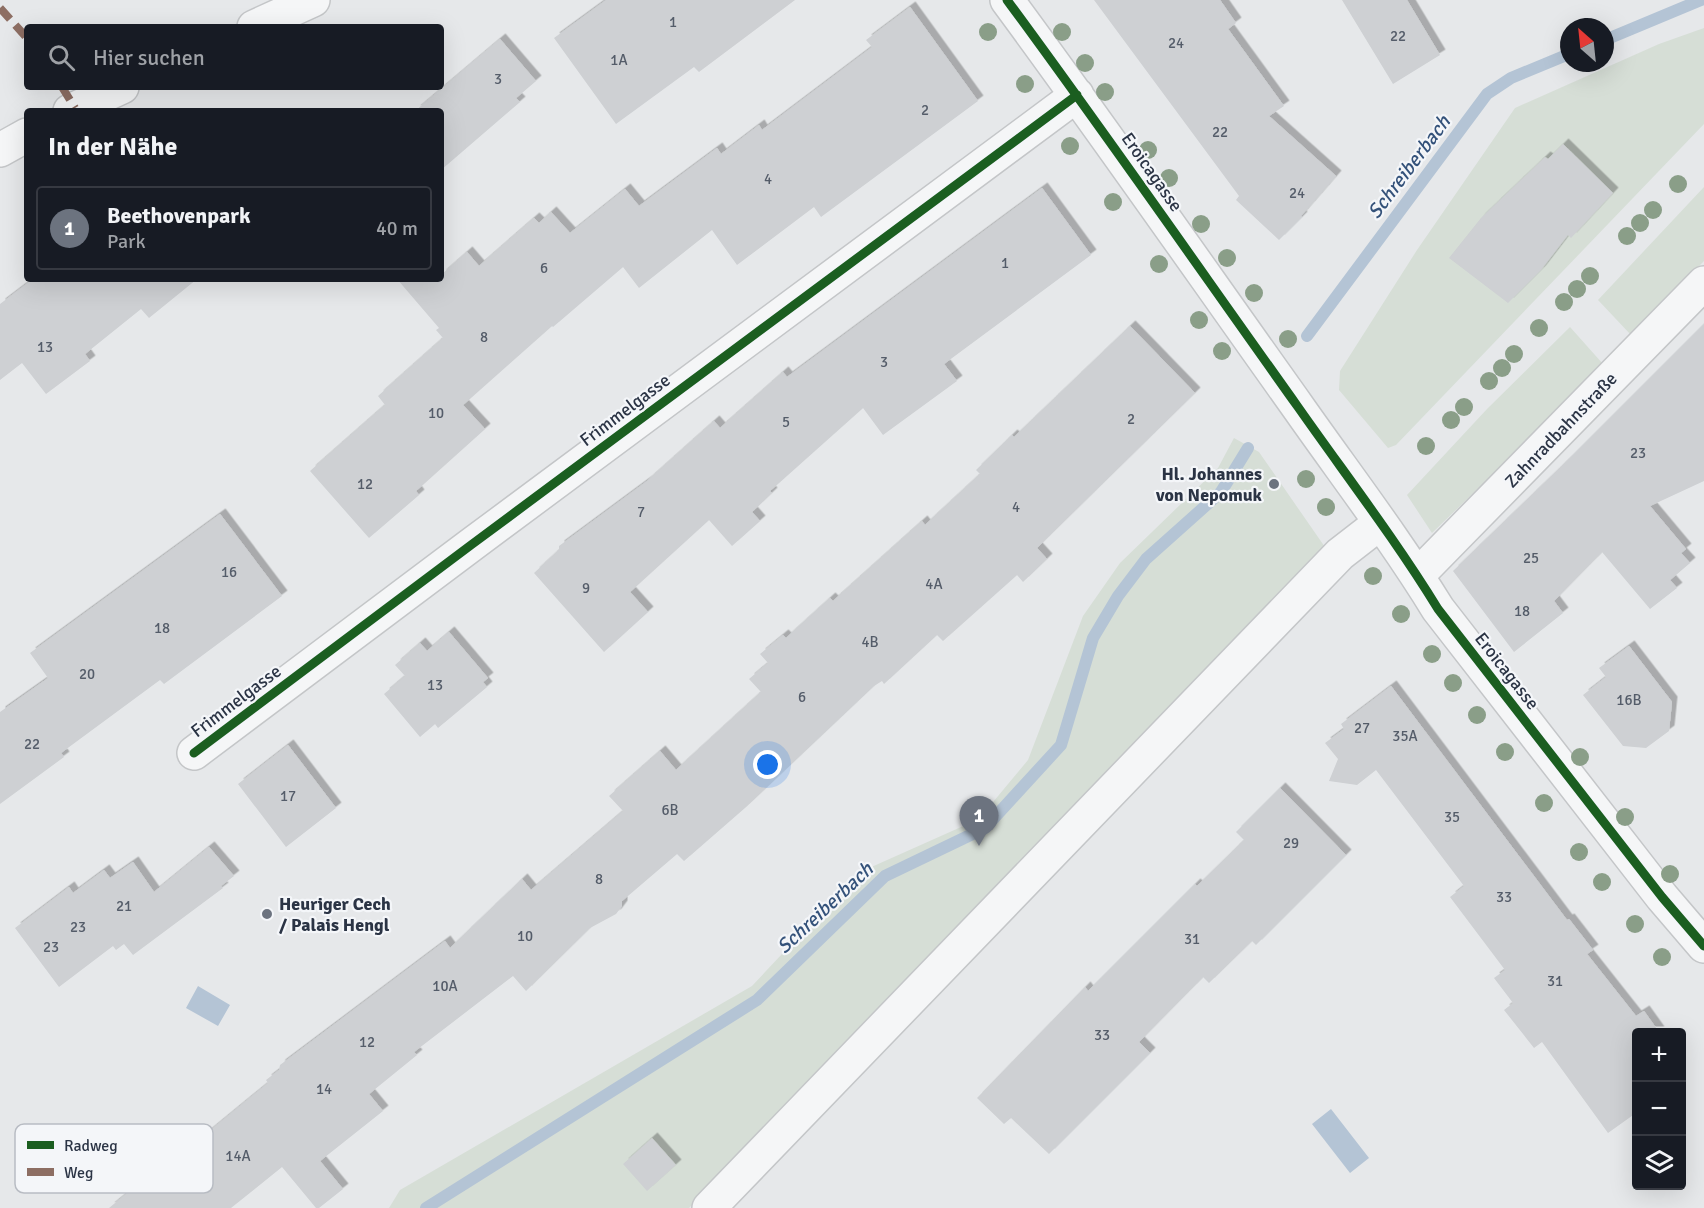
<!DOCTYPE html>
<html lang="de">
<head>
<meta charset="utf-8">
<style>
  body { margin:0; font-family:Signika,sans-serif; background:#242831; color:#f1f3f6 }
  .controls { position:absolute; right:18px; bottom:18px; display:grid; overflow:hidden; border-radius:6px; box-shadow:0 6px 24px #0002 }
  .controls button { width:54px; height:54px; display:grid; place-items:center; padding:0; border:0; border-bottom:2px solid #363941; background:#171b24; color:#f1f3f6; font:30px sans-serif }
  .compass { position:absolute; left:1560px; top:18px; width:54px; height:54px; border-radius:50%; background:#171b24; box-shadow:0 6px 24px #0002; rotate:333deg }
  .you { position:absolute; left:768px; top:765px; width:21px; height:21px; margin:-15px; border:4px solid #fff; border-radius:50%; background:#1a73e8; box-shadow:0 0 0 9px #1a73e833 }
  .badge { display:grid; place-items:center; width:39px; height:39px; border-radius:50%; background:#6c737f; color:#fff; font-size:20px; font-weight:700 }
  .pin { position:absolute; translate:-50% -50px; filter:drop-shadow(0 2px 3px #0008) }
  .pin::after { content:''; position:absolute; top:32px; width:21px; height:18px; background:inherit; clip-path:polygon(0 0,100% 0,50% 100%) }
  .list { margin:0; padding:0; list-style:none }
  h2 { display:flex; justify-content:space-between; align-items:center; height:78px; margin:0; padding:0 24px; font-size:26px }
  h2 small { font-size:20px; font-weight:400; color:#9ea1a6 }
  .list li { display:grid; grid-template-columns:39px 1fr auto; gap:18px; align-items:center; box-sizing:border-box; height:84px; margin:0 12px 12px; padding:0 12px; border:2px solid #363941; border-radius:6px }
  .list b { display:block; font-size:22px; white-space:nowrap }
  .list p { margin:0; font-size:20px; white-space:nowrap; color:#9ea1a6 }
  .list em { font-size:20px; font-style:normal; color:#9ea1a6 }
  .icon { flex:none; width:33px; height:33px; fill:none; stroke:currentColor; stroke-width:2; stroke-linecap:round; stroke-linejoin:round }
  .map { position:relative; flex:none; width:1704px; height:1208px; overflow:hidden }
  .search { position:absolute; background:#171b24; box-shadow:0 6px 24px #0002; left:24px; top:24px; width:420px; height:66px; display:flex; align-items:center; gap:15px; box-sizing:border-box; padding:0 21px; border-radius:6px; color:#9ea1a6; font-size:22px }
  .panel { position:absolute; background:#171b24; box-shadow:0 6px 24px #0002; left:24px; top:108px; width:420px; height:174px; border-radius:6px }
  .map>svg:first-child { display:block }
</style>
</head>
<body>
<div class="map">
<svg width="1704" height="1208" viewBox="0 0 1704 1208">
  <defs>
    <filter id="shadow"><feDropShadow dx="5.5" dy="-5.5" stdDeviation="0" flood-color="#0004"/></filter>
  </defs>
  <rect width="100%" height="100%" fill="#e6e8ea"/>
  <path fill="#d6ded6" d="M1704,28V124L1396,445L1388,448L1339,390L1340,371L1417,250L1515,108L1659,44Z
    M1704,187V261L1631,335L1598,300Z
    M1570,327L1603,364L1523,445L1432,533L1407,495L1487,409Z
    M1234,438L1259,452L1327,550L689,1208H389L400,1190L752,986L858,873L979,819L1028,760L1083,616L1120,563L1218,468Z"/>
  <path fill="#b4c4d5" d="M198,986L230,1005L218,1026L186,1008Z
    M1331,1109L1369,1158L1350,1173L1312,1124Z"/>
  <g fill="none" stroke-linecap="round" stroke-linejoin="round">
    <path stroke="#b4c4d5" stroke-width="12" d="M1605,40L1701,0
      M1307,336L1487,94L1511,78L1569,54
      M426,1208L757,1000L885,876L985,828L1061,745L1093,638L1118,596L1146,559L1221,492L1248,448"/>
  </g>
  <path fill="#ced0d3" filter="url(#shadow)" d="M606,0H795L699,72L694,67L616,124L554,38Z
    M1094,0H1220L1236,23L1228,29L1284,106L1269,116L1336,176L1301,216L1302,217L1279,240L1236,200L1239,196Z
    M1342,0H1407L1440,55L1393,84Z
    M910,7L978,101L821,217L814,207L737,265L712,230L639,288L623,267L553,327L552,326L463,405L485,429L416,491L419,495L369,538L310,471L385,405L378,396L443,338L436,330L439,328L397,279H441V275L467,252L479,266L534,218L539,223L551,212L570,233L625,189L639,206L717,148L721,154L759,125L762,130L872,47L866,40Z
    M500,39L536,81L516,98L520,102L441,170V111H415Z
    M1563,144L1613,193L1571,238L1568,235L1541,270L1508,303L1449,258L1481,218L1545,157L1548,159Z
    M1042,188L1091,255L944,364L957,381L883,435L863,408L770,491L772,493L752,512L760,521L732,546L709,520L630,592L648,612L604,652L534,573L559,550V546L647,481L714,421L720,428L783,372L787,377Z
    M33,279H197L149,318L141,309L85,354L90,361L46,394L22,363L0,380V304Z
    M1704,324V481L1650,506L1686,549L1681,553L1690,563L1670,580L1677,588L1650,609L1602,552L1554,601L1563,613L1514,652L1453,571L1568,460Z
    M1130,326L1195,393L1037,548L1047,559L1023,582L1017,575L943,641L937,635L884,684L882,681L874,686L746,807L684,861L677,854L622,901V906L616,914L590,928L526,991L513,976L414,1052L417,1055L369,1094L383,1111L320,1161L343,1189L319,1208H316L282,1167L231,1208H109L171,1157L173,1161L268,1083L266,1080L279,1070L280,1065L445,941L450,948L522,879L531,890L623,811L609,796L660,751L676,770L761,692L749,679L768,663L760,654L783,635L786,638L830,598L833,601L922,521L925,525L980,474L976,470L1012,435L1014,437Z
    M220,514L282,596L164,684L160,680L61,753L64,757L0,804V712L48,678L30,653Z
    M449,632L488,678L483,682L487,687L438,728L435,724L420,737L384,694L405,676L395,665L420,643L427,651Z
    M1629,646L1672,702L1669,731L1646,748L1623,746L1583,695L1606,677L1599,668Z
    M1391,686L1567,920L1569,919L1593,950L1587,954L1636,1016L1644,1011L1659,1032H1636V1113L1608,1133L1542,1042L1534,1048L1504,1010L1513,1003L1494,978L1505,970L1450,897L1464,886L1376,770L1357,785L1329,781L1338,759L1325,743L1344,729L1341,724Z
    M288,745L336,808L286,847L238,784Z
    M1280,788L1346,855L1256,945L1252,941L1209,983L1203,977L1139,1042L1150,1053L1049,1154L1011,1118L1004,1124L977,1098L1085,987L1088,991L1195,884L1197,886L1244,840L1236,832Z
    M209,847L234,876L221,886L223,888L133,955L124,944L116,950L113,946L59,987L15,928L69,887L73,893L104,870L110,878L133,862L154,892Z
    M652,1138L676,1165L647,1191L623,1164Z"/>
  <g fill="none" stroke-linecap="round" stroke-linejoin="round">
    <defs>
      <path id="minor" d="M1007,0C1106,134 1201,271 1298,407C1345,474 1395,539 1438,609L1662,897L1704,946
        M254,27L313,0
        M70,111L122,87
        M0,150L27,135
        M1417,576L1704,283
        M194,753L471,545L1077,95
        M709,1208L1340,554L1380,523"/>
    </defs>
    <use href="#minor" stroke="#c4c6c8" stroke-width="36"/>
    <use href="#minor" stroke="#f5f6f7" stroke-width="33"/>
    <path stroke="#8d6e63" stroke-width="8" stroke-dasharray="15 8" stroke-linecap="butt" d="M0,8L27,38
      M62,87L75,108"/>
    <defs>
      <path id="cycleway" d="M1007,0C1106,134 1201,271 1298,407C1345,474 1395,539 1438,609L1662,897L1704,946
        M194,753L471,545L1077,95"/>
    </defs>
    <use href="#cycleway" stroke="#f4f6f9" stroke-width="13"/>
    <use href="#cycleway" stroke="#1b5e20" stroke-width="9"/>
  </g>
  <g fill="#8a9e88">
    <circle cx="988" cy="32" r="9"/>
    <circle cx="1062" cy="32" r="9"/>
    <circle cx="1085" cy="63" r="9"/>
    <circle cx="1025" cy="84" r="9"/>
    <circle cx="1105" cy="92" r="9"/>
    <circle cx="1070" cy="146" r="9"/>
    <circle cx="1148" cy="150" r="9"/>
    <circle cx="1169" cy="178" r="9"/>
    <circle cx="1678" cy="184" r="9"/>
    <circle cx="1113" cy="202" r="9"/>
    <circle cx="1653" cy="210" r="9"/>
    <circle cx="1640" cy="223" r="9"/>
    <circle cx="1201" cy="224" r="9"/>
    <circle cx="1627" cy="236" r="9"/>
    <circle cx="1227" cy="258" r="9"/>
    <circle cx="1159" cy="264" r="9"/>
    <circle cx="1590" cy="276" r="9"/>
    <circle cx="1577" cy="289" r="9"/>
    <circle cx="1254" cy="293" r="9"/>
    <circle cx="1564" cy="302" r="9"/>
    <circle cx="1199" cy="320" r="9"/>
    <circle cx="1539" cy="328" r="9"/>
    <circle cx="1288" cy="339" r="9"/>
    <circle cx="1222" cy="351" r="9"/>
    <circle cx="1514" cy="354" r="9"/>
    <circle cx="1502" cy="368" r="9"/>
    <circle cx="1489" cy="381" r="9"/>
    <circle cx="1464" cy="407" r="9"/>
    <circle cx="1451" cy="420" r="9"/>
    <circle cx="1426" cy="446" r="9"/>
    <circle cx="1306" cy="479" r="9"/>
    <circle cx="1326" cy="507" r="9"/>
    <circle cx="1373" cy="576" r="9"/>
    <circle cx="1401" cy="614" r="9"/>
    <circle cx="1432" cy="654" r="9"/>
    <circle cx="1453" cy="683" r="9"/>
    <circle cx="1477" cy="715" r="9"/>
    <circle cx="1505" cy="752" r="9"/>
    <circle cx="1580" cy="757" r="9"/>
    <circle cx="1544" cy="803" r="9"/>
    <circle cx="1625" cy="817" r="9"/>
    <circle cx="1579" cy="852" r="9"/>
    <circle cx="1670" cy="874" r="9"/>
    <circle cx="1602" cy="882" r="9"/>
    <circle cx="1635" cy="924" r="9"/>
    <circle cx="1662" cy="957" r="9"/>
  </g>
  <g fill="#6c737f" stroke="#f4f6f9" stroke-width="2">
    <circle cx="1274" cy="484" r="6"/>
    <circle cx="267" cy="914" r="6"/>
  </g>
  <g text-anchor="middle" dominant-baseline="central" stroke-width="4.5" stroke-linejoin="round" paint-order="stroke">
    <g font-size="15" fill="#545c69">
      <text x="673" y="22">1</text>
      <text x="1398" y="36">22</text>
      <text x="1176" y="43">24</text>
      <text x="619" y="60">1A</text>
      <text x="498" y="79">3</text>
      <text x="925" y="110">2</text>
      <text x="1220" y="132">22</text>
      <text x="768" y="179">4</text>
      <text x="1297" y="193">24</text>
      <text x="1005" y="263">1</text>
      <text x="544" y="268">6</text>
      <text x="484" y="337">8</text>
      <text x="45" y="347">13</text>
      <text x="884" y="362">3</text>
      <text x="436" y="413">10</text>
      <text x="1131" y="419">2</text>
      <text x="786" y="422">5</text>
      <text x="1638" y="453">23</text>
      <text x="365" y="484">12</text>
      <text x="1016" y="507">4</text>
      <text x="641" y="512">7</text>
      <text x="1531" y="558">25</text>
      <text x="229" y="572">16</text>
      <text x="934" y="584">4A</text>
      <text x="586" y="588">9</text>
      <text x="1522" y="611">18</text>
      <text x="162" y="628">18</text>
      <text x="870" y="642">4B</text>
      <text x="87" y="674">20</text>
      <text x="435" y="685">13</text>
      <text x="802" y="697">6</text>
      <text x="1629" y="700">16B</text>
      <text x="1362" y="728">27</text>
      <text x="1405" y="736">35A</text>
      <text x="32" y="744">22</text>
      <text x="288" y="796">17</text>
      <text x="670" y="810">6B</text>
      <text x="1452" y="817">35</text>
      <text x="1291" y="843">29</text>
      <text x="599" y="879">8</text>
      <text x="1504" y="897">33</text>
      <text x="124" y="906">21</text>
      <text x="78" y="927">23</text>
      <text x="525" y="936">10</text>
      <text x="1192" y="939">31</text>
      <text x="51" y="947">23</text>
      <text x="1555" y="981">31</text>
      <text x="445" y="986">10A</text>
      <text x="1102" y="1035">33</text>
      <text x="367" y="1042">12</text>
      <text x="324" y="1089">14</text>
      <text x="238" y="1156">14A</text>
    </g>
    <g font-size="18" fill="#2b3445" stroke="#f4f6f9">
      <text transform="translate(1152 172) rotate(55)">Eroicagasse</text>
      <text transform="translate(625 410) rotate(-37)">Frimmelgasse</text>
      <text transform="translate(1561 430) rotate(-46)">Zahnradbahnstraße</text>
      <text transform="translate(1507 671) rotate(52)">Eroicagasse</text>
      <text transform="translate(236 701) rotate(-37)">Frimmelgasse</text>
    </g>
    <g font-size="18" font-weight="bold" fill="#2b3445" stroke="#f4f6f9" text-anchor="end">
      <text x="1262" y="474">Hl. Johannes<tspan x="1262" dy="21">von Nepomuk</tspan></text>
      <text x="279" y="904" text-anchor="start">Heuriger Cech<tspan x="279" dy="21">/ Palais Hengl</tspan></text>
    </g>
    <g font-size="20" font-style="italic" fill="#34527a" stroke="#f4f6f9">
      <text transform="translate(1409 167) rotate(-53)">Schreiberbach</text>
      <text transform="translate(825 908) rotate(-43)">Schreiberbach</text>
    </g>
  </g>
  <rect x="15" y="1124" width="198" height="69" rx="9" fill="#f4f6f9" stroke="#b8bcc3" stroke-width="1.5"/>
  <rect x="27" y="1141" width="27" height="8" fill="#1b5e20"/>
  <rect x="27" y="1168" width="27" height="8" fill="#8d6e63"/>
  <g font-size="16" fill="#2b3445">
    <text x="64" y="1151">Radweg</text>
    <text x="64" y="1178">Weg</text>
  </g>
</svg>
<div class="controls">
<button>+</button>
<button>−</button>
<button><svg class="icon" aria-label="layers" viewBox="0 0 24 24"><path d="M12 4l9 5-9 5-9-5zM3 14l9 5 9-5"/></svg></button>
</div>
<svg class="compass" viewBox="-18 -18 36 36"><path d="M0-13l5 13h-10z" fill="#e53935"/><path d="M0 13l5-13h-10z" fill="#9ea1a6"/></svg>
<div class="you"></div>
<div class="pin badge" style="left:979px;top:846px">1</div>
<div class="search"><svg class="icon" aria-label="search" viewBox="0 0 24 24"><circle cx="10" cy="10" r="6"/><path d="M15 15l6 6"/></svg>Hier suchen</div>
<section class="panel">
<h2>In der Nähe<small></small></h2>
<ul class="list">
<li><span class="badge">1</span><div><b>Beethovenpark</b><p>Park</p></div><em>40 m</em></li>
</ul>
</section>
</div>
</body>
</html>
